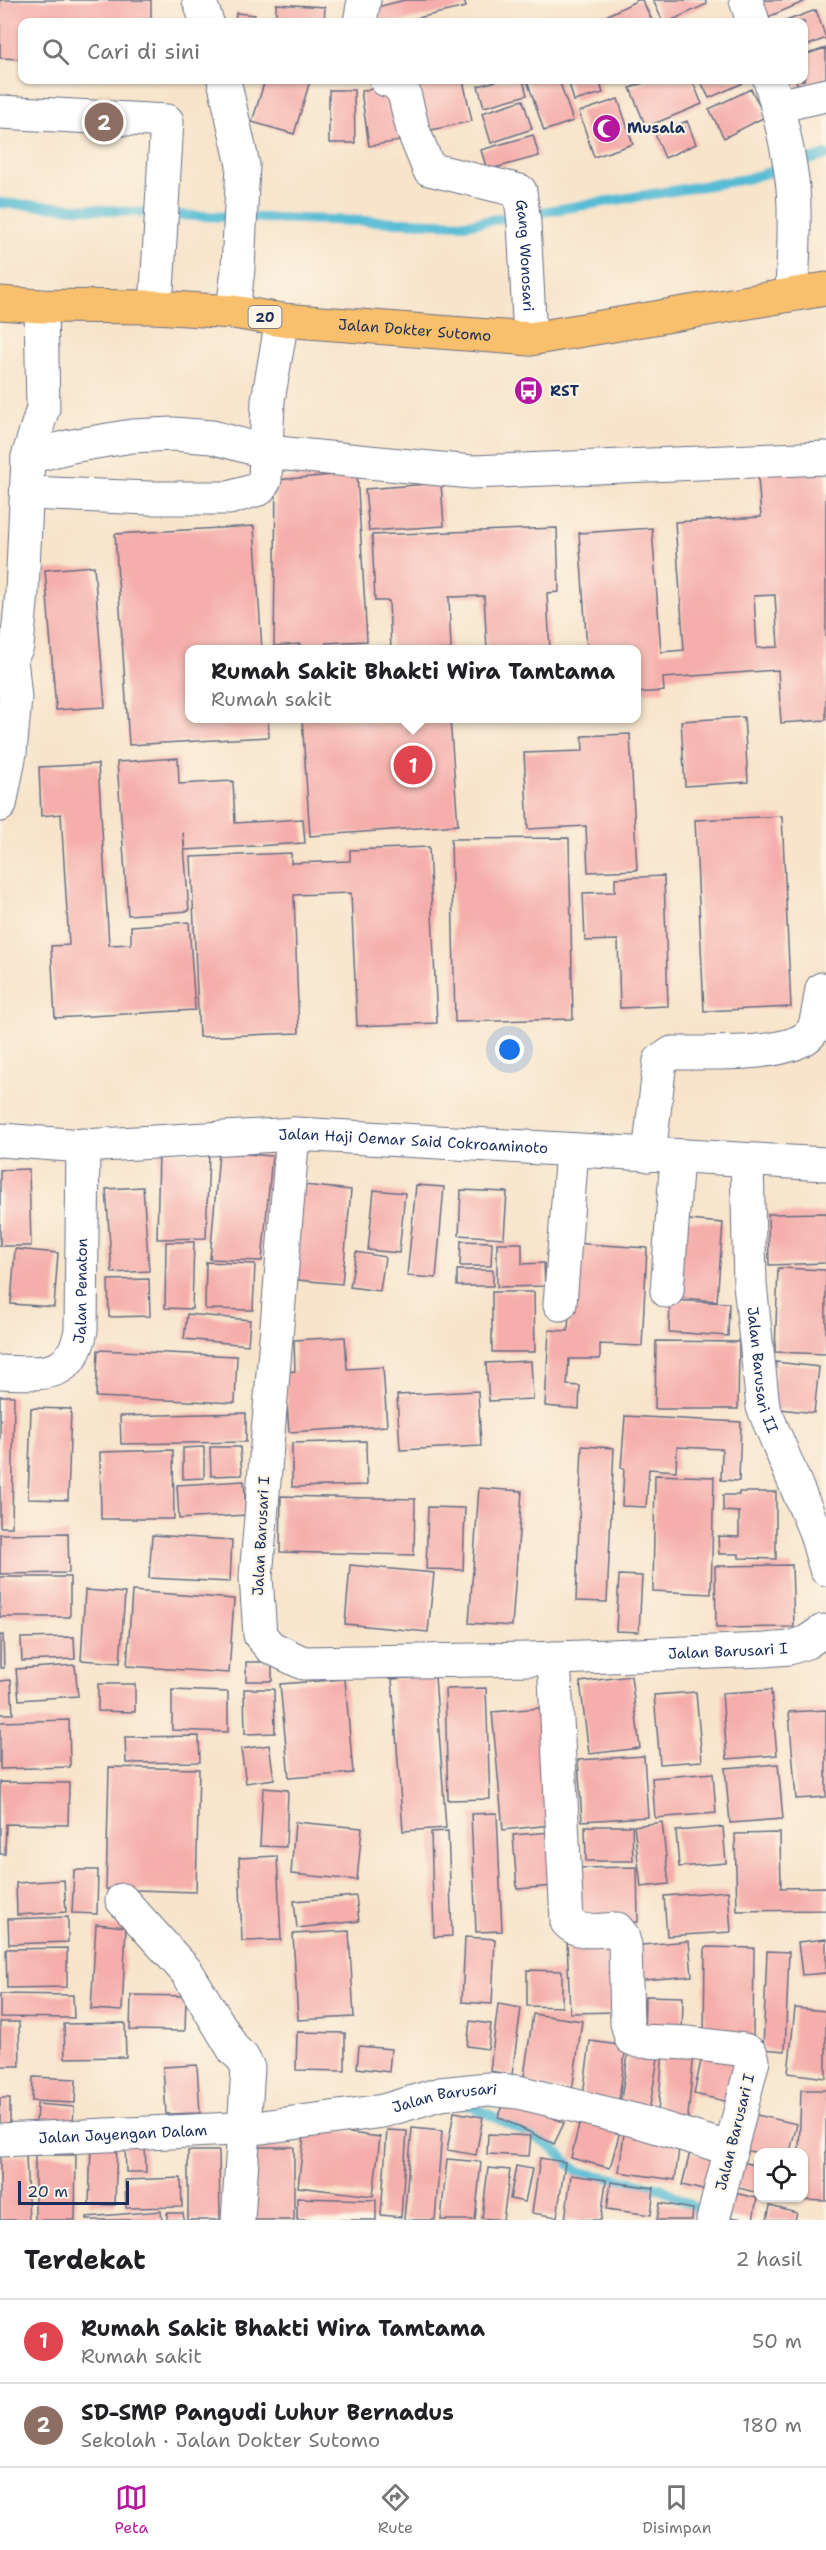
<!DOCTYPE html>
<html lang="id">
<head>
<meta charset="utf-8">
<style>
  body { margin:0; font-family:"Shantell Sans",sans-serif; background:#f2f2f2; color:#202124 }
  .controls { position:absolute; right:18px; bottom:18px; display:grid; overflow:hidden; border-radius:12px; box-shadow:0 2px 4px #0004 }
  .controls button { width:54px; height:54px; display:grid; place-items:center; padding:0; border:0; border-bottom:2px solid #e0e0e0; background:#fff; color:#202124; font:30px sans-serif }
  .scale { position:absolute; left:18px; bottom:15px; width:111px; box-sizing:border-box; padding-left:6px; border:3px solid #1b2f5e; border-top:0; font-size:16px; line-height:21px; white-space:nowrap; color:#1b2f5e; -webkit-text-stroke:4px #fcf5e5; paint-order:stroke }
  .you { position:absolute; left:510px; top:1050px; width:21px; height:21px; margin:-15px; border:4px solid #fff; border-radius:50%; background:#1a73e8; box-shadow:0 0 0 9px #1a73e833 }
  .badge { display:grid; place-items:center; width:39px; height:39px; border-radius:50%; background:#b5179e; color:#fff; font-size:20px; font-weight:700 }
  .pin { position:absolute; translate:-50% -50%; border:3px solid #fff; box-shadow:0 2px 6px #0006 }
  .popup { position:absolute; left:185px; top:645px; width:456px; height:78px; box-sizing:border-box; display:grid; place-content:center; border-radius:12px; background:#fff; filter:drop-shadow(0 2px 4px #0005); font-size:20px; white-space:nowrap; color:#757577 }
  .popup b { font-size:22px; color:#202124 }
  .popup::after { content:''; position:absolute; left:50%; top:100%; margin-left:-12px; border:12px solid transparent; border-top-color:#fff }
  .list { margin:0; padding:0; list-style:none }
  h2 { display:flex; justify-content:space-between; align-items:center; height:78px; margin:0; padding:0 24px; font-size:26px }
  h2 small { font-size:20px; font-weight:400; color:#757577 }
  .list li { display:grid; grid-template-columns:39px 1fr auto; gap:18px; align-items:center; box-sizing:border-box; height:84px; padding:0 24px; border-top:2px solid #e0e0e0 }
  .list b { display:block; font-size:22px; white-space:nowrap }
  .list p { margin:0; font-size:20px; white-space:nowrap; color:#757577 }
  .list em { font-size:20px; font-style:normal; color:#757577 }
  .icon { flex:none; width:33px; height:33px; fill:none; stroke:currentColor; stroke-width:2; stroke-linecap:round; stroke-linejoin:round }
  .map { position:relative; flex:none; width:826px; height:2220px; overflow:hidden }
  .search { position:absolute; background:#fff; box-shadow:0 2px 4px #0004; left:18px; right:18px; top:18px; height:66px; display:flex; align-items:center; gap:15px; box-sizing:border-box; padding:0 21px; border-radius:12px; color:#757577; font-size:22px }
  .sheet { height:246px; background:#fff }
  nav { display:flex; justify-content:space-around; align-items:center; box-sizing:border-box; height:84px; border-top:2px solid #e0e0e0; background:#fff; font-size:16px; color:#757577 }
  nav a { display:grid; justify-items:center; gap:3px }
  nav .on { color:#b5179e }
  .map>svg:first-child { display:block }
</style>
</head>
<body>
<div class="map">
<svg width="826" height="2220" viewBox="0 0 826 2220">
  <rect width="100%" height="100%" fill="#fcf5e5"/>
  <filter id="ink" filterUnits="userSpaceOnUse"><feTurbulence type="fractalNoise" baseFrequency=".0167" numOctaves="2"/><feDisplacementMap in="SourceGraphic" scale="12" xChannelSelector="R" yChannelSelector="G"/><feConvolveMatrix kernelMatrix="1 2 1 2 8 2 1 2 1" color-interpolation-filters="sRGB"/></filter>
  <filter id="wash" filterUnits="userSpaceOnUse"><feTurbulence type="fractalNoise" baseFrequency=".008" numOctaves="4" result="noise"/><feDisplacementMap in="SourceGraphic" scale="24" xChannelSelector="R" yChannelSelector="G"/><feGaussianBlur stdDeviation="1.35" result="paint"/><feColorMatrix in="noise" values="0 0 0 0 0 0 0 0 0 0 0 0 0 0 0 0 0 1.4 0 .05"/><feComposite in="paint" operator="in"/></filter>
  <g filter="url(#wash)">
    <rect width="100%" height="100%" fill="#f7e4cb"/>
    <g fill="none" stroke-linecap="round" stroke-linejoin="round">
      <path stroke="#56bcd4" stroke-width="10" d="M0,203L195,216L467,224L746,179L826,155
        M459,2104L471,2106L530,2134L553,2148L578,2172L661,2188L702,2212L712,2215"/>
    </g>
    <g id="blocks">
      <path fill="#f5aeab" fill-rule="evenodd" d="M0,0H151V22H22V59L0,58Z
        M405,0H464L466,7L400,22H373L369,9Z
        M638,0H642L652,20L646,22H594Z
        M653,0H705L707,4L668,22H663Z
        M758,0H808L766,18Z
        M276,4L325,7L324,22H276Z
        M816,10L826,38L804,47V22H783Z
        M236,13L255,15L254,22H235Z
        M826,48V91L802,99L796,80H804V55Z
        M265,80L310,81L294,134L252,122Z
        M420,80H463L472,121L418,133L406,83Z
        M500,80H523L527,95L484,107L478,86Z
        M527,80H559L573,121L544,131Z
        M568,80H599L603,93L574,101Z
        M651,80H692L702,104L646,127L630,88Z
        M700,80H750L709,98Z
        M397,85L406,140L369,146L361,91Z
        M751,89L765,117L724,138L709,109Z
        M329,90H354L355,143H329Z
        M618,99L633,144L594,157L579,112Z
        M523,100L532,129L491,143L482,113Z
        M687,121L696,144L665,158L655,134Z
        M533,135L539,156L487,170L481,150Z
        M826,459V720L781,723L778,670L663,678L664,691L636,693V650H587L579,533L652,528L661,652L684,650L675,522L761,517L757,464ZM775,595L778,647L757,648L754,596Z
        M357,473L367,641L326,643V650H301L300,644L274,646L276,480Z
        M441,483L444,526L369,531L365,489Z
        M254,526L262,650H189V718H268L269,737L129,745L115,534Z
        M557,528L559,592L547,593L550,650H487L484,596L449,597L451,650H391L389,601H375L372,535Z
        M94,566L105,707L56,710L45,570Z
        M744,717L748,782L685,786L681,721Z
        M302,718H450L458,825L310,836Z
        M630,734L637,870L588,872L586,826L528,829L524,753L583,751L582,736Z
        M178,758L179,784L233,781L235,823L303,819L305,843L185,850L183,832L189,911L128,915L117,762Z
        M98,764L109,945L131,944V926L189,922L195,1010L55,1018L51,946L69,945L61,814L41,816L39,767Z
        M782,816L791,1007L704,1011L695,820Z
        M569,838L573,1019L455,1022L451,839Z
        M429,847L437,1023L357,1026L351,893L294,895L299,1033L199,1037L191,857L291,853V863L350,861V850Z
        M664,876L668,1006L620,1008L618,940L585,941L583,893L615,892V878Z
        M159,1151L209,1153L206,1238L157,1239Z
        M219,1152L272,1156L262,1261L210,1259Z
        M29,1169L31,1246H0V1170Z
        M294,1184L351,1190L342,1284L286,1279Z
        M416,1185L444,1187L436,1278L407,1276Z
        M143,1187L149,1271L112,1273L106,1189Z
        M374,1190L405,1193L399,1253L368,1250Z
        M461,1190L507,1192L504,1238L459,1235Z
        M826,1213V1263L769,1265L768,1214Z
        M677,1219L723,1223L717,1301L671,1297Z
        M461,1241L492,1242L491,1266H460Z
        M166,1242H194L192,1309L165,1308Z
        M497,1243H522V1264L544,1263L545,1286L497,1287Z
        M573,1243L647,1248L642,1346L600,1344V1359H569L567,1385L580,1386L579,1409L545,1406L549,1330L568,1331Z
        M15,1249L58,1253L54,1307L11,1304Z
        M356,1252L385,1257L380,1291L350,1287Z
        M206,1262L255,1264L253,1310L205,1309Z
        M778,1268L826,1270V1354L775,1352Z
        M457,1270H493V1286H457Z
        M149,1279L150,1316L109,1317L108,1280Z
        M492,1292H534L535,1352H492Z
        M670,1300L729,1303L728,1336L669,1332Z
        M187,1314L250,1320L248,1345L184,1339Z
        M345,1337L347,1369L383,1367L387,1426L289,1432L285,1372L295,1371L294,1340Z
        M656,1341L739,1342L738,1409H655Z
        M98,1350L237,1356L235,1403L96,1397Z
        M531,1361L533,1399L489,1401L486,1363Z
        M776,1362L819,1367L814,1413L772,1408Z
        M478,1391L481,1446L400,1450L397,1395Z
        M0,1396H14L12,1527H0Z
        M31,1408L71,1409L68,1500L28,1499Z
        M246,1413V1442L121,1444L120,1416Z
        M625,1416L741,1422L739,1481L721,1480L722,1449L677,1447L676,1471L649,1469L646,1507L622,1506L624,1468H621Z
        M366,1441L367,1485L292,1487V1443Z
        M582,1446L614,1448L607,1602L576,1601Z
        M204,1447V1478L183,1479V1448Z
        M210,1447H240L242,1475L211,1476Z
        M173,1450L174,1519H101L100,1452Z
        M655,1475L714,1477L711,1594L653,1591Z
        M244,1481L246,1515L179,1519L177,1485Z
        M479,1488L522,1491L512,1626L469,1623Z
        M739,1492H776V1559L739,1558V1554H719L718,1536L739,1537V1512L723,1511V1495H739Z
        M281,1496L415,1499L414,1555L280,1552Z
        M428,1507L465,1508L463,1570L426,1569Z
        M68,1533L69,1573L0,1574V1534Z
        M152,1535L232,1540L230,1582L149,1578Z
        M350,1565L434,1573L428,1632L345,1624Z
        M792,1565L794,1627L716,1628L715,1566Z
        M619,1575L642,1576L639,1632L616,1631Z
        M0,1577H70V1617H0Z
        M85,1590L125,1593L120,1663L81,1660Z
        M132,1591L234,1599L229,1673L127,1666Z
        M0,1635H3L4,1668H0Z
        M74,1637L75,1659L22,1661L21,1638Z
        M246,1662H272V1681H246Z
        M75,1665L78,1696L19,1700L16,1669Z
        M435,1676L446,1828L403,1831L392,1679Z
        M631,1676L640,1748L589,1754L580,1682Z
        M345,1679L353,1773L289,1778L280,1684Z
        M11,1680L13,1714H0V1681Z
        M98,1684H135V1712L98,1711Z
        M486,1688L490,1799L448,1800L445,1689Z
        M244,1689H274L275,1733L245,1734Z
        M172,1690L228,1692V1732L172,1730Z
        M771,1690L777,1755L727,1759L722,1693Z
        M696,1692L702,1761L660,1764L654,1695Z
        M540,1708L551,1825L503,1830L492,1712Z
        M826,1710V1797L796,1799L789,1712Z
        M69,1720L70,1767L0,1769V1722Z
        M199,1736L200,1762L126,1763L125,1737Z
        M269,1745L274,1779L246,1783L241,1749Z
        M644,1756L648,1817L582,1821L578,1760Z
        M778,1764L783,1819L730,1823L725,1768Z
        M109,1767L199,1769L196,1892L106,1889Z
        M713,1773L716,1813L655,1818L652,1778Z
        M0,1782L69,1783L68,1825L6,1824L5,1854H0Z
        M263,1788L288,1790L286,1847L260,1846Z
        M497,1813L502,1931L476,1932L471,1814Z
        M295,1822L362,1828L357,1880L291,1874Z
        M662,1822L669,1884L641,1887L634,1826Z
        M585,1826H632L633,1861H586Z
        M723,1827L726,1863L679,1867L676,1831Z
        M448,1831L452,1936L434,1937L431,1832Z
        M552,1832L555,1886L517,1889L513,1835Z
        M780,1833L781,1888L826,1887V1910L737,1911L735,1834Z
        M277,1856L281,1940L242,1941L239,1858Z
        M637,1867L638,1922L577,1923L576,1868Z
        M74,1870H98L97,1914L72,1913Z
        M64,1880L66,1912L17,1915L16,1883Z
        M728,1891L731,1932L667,1936L664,1896Z
        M356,1896L359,1921L297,1928L294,1901Z
        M68,1917V1942L9,1944L8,1919Z
        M96,1924L126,1927L122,2011L91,2009Z
        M349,1931L354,2017L298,2020L293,1934Z
        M465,1937L495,1939L492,2004L462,2002Z
        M616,1938L618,2012L570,2013L567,1940Z
        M826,1939V1973L802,1975L798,1942Z
        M689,1941L692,1976L632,1981L630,1946Z
        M705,1947L754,1948L753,2038L704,2037Z
        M67,1948V1987L7,1988L6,1949Z
        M767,1951L789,1952L785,2051L763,2049Z
        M527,1970L562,1971V2007L527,2006Z
        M0,1994L73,1995L74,2018L0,2017Z
        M131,1995L186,1996L185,2031L130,2030Z
        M645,1996L683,1997L682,2039L644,2038Z
        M498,2004L521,2008L512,2075L490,2071Z
        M795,2008L826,2011V2078L788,2073Z
        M533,2014L582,2021L572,2091L523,2083Z
        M470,2021L491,2024L488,2049L467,2046Z
        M0,2022H19L20,2066H0Z
        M125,2023L126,2057L65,2058L64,2024Z
        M297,2032L345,2033V2071L296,2070Z
        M590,2041L626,2046L619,2100L583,2095Z
        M630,2042L660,2047L648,2117L619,2112Z
        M359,2046L391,2049L389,2072L357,2068Z
        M663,2050L694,2052L687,2127L657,2125Z
        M703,2051L747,2060L738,2104L694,2094Z
        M197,2065L200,2113L166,2114L163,2067Z
        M33,2077L76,2079L75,2103L32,2101Z
        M801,2090H826V2201L798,2200V2198H804V2152H799Z
        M508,2096L564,2123L554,2144L498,2117Z
        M0,2098H10V2129H0Z
        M37,2104L74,2107L73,2125L36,2123Z
        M454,2112L483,2117L476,2155L447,2150Z
        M748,2113L797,2124L790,2152L758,2153L740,2149Z
        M580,2121L620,2131L610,2168L571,2158Z
        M305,2127L380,2137L373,2196L298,2187Z
        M412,2128L442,2131L435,2220H404Z
        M387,2130L407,2131L401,2217L381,2215Z
        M624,2133L680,2141L675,2180L619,2172Z
        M488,2134L531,2136L529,2156L487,2154Z
        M91,2144L117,2145L115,2205L89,2204Z
        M125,2144H145L146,2172H126Z
        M251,2147H294V2220H251Z
        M188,2151H219L220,2220H188Z
        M690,2152L718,2159L711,2192L682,2185Z
        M26,2155L29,2220H0V2156Z
        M35,2155H76L75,2220H35Z
        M540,2158L565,2162L557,2217L532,2213Z
        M447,2159L481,2162L475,2220H441Z
        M742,2162L758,2166V2193L735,2187Z
        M516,2166L532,2169L525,2202L510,2199Z
        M488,2168L510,2170L503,2220L482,2218Z
        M571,2175L606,2180L601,2220H565Z
        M181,2178L182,2207L126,2208L125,2180Z
        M611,2182L654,2188L651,2215L607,2209Z
        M725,2191L757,2198L753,2220L720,2216Z
        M297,2198L376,2200V2220H297Z
        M660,2203L693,2209L692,2220H657Z
        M770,2206L797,2213L795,2220H767Z
        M161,2211L162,2220H87V2217Z
        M167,2213H183L184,2220H167Z"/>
    </g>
  </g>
  <g filter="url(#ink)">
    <use href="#blocks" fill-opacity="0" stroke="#686e84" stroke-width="1.5"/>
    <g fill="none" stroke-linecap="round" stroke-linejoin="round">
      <defs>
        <g id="minor">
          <path d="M199,0L207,22"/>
          <path d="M746,0L753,22"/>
          <path d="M360,22L364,0"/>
          <path d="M224,80L243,165L238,269L233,312"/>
          <path id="s1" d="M386,80L395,82L404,93L413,130L429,169L520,191L524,223L530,339"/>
          <path d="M770,80C780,115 789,151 793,188C796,223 793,259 792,294"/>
          <path d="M777,106L826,95"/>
          <path d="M0,112L167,121L156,307"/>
          <path d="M28,457L72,446L132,436L173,434L212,437L267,452L471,472L826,458"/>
          <path d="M28,493L149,498H229L259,489L265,480L268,400L282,320"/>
          <path d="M0,805L10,753L15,698L11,658L17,646L22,592L28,457L43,408L41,306"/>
          <path id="s2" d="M293,1134L256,1577L260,1635L270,1647L303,1663L531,1659L765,1650L789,1648L807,1642L823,1631"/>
          <path id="s3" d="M0,1140L83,1146L296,1134L826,1164"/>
          <path d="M649,1155L660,1061L672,1053C704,1052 790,1058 811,1033C817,1026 820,999 822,989"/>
          <path id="s4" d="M747,1161L750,1284L763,1407L815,1531L826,1569"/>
          <path d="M667,1291L677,1157"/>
          <path d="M560,1304L572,1151"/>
          <path id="s5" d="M0,1372C42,1373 72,1380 81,1330L83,1145"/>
          <path d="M554,1658L567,1922C578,1935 601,1930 617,1929L622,1935L625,1945L627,2023L631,2038L638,2041L689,2043L745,2050L751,2054L753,2060L713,2220"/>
          <path d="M122,1900L187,1972L234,2050L242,2057L248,2068L238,2220"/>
          <path id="s6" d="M0,2140L255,2128L383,2111L440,2094L488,2089L518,2092L638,2121L731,2149"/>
        </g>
        <g id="highway">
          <path id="s7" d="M0,303L41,306L156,307L233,312L282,320L530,339L826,289"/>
        </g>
      </defs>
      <use href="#minor" stroke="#686e84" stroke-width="35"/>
      <use href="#highway" stroke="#686e84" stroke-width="35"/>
      <use href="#minor" stroke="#fff" stroke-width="33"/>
      <use href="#highway" stroke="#f8bf6c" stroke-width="33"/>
    </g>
  </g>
  <defs>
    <symbol id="mosque-disc" viewBox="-11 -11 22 22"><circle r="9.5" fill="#b5179e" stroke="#fcf5e5"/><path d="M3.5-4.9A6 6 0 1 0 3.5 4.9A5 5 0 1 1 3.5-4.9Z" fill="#fff"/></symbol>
    <symbol id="bus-disc" viewBox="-11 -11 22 22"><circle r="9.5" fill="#b5179e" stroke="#fcf5e5"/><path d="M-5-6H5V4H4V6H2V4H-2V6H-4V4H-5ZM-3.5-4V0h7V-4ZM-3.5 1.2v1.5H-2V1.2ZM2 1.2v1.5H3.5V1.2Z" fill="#fff"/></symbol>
  </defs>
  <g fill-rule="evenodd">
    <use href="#mosque-disc" x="590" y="112" width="33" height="33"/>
    <use href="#bus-disc" x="512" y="374" width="33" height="33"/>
  </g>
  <g text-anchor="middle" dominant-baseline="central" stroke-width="4.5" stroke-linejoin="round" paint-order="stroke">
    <rect fill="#fcf5e5" stroke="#5e6a86" stroke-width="1.5" x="248.5" y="306" width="33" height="22" rx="4.5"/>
    <g font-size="14" font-weight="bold" fill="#1b2f5e">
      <text x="265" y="317">20</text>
    </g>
    <g font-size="15" font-weight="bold" fill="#1b2f5e" stroke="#fcf5e5" text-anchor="start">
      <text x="627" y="128">Musala</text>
      <text x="550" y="391">RST</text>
    </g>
    <g font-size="15" fill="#1b2f5e" stroke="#fcf5e5">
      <text stroke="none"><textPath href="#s1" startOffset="262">Gang Wonosari</textPath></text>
      <text stroke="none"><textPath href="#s7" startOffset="416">Jalan Dokter Sutomo</textPath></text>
      <text stroke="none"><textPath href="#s3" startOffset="414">Jalan Haji Oemar Said Cokroaminoto</textPath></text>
      <text stroke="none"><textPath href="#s5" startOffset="144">Jalan Penaton</textPath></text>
      <text stroke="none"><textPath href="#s4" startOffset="210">Jalan Barusari II</textPath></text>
      <text transform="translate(261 1536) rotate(-87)">Jalan Barusari I</text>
      <text stroke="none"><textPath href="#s2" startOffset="980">Jalan Barusari I</textPath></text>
      <text stroke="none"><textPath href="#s6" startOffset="448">Jalan Barusari</textPath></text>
      <text transform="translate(735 2132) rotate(-76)">Jalan Barusari I</text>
      <text stroke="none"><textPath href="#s6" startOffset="123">Jalan Jayengan Dalam</textPath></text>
    </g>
  </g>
</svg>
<div class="controls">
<button><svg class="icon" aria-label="locate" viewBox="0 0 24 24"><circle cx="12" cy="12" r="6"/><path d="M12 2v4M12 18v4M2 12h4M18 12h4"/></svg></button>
</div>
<div class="scale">20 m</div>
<div class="you"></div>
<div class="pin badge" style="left:413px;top:765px;background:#e0444e">1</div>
<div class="popup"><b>Rumah Sakit Bhakti Wira Tamtama</b>Rumah sakit</div>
<div class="pin badge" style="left:104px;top:122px;background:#8d6e63">2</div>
<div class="search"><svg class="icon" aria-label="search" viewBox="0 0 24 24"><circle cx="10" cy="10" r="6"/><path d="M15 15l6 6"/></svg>Cari di sini</div>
</div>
<section class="sheet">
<h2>Terdekat<small>2 hasil</small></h2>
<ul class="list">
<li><span class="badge" style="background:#e0444e">1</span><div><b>Rumah Sakit Bhakti Wira Tamtama</b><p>Rumah sakit</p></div><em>50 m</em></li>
<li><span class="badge" style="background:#8d6e63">2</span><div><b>SD-SMP Pangudi Luhur Bernadus</b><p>Sekolah · Jalan Dokter Sutomo</p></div><em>180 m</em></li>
</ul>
</section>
<nav>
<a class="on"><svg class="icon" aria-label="map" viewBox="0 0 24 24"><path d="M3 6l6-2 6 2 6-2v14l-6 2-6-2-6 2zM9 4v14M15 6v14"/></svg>Peta</a>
<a><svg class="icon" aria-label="directions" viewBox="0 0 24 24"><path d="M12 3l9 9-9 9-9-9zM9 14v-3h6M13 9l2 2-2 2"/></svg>Rute</a>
<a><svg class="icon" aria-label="saved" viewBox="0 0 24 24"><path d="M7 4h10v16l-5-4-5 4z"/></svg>Disimpan</a>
</nav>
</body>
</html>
